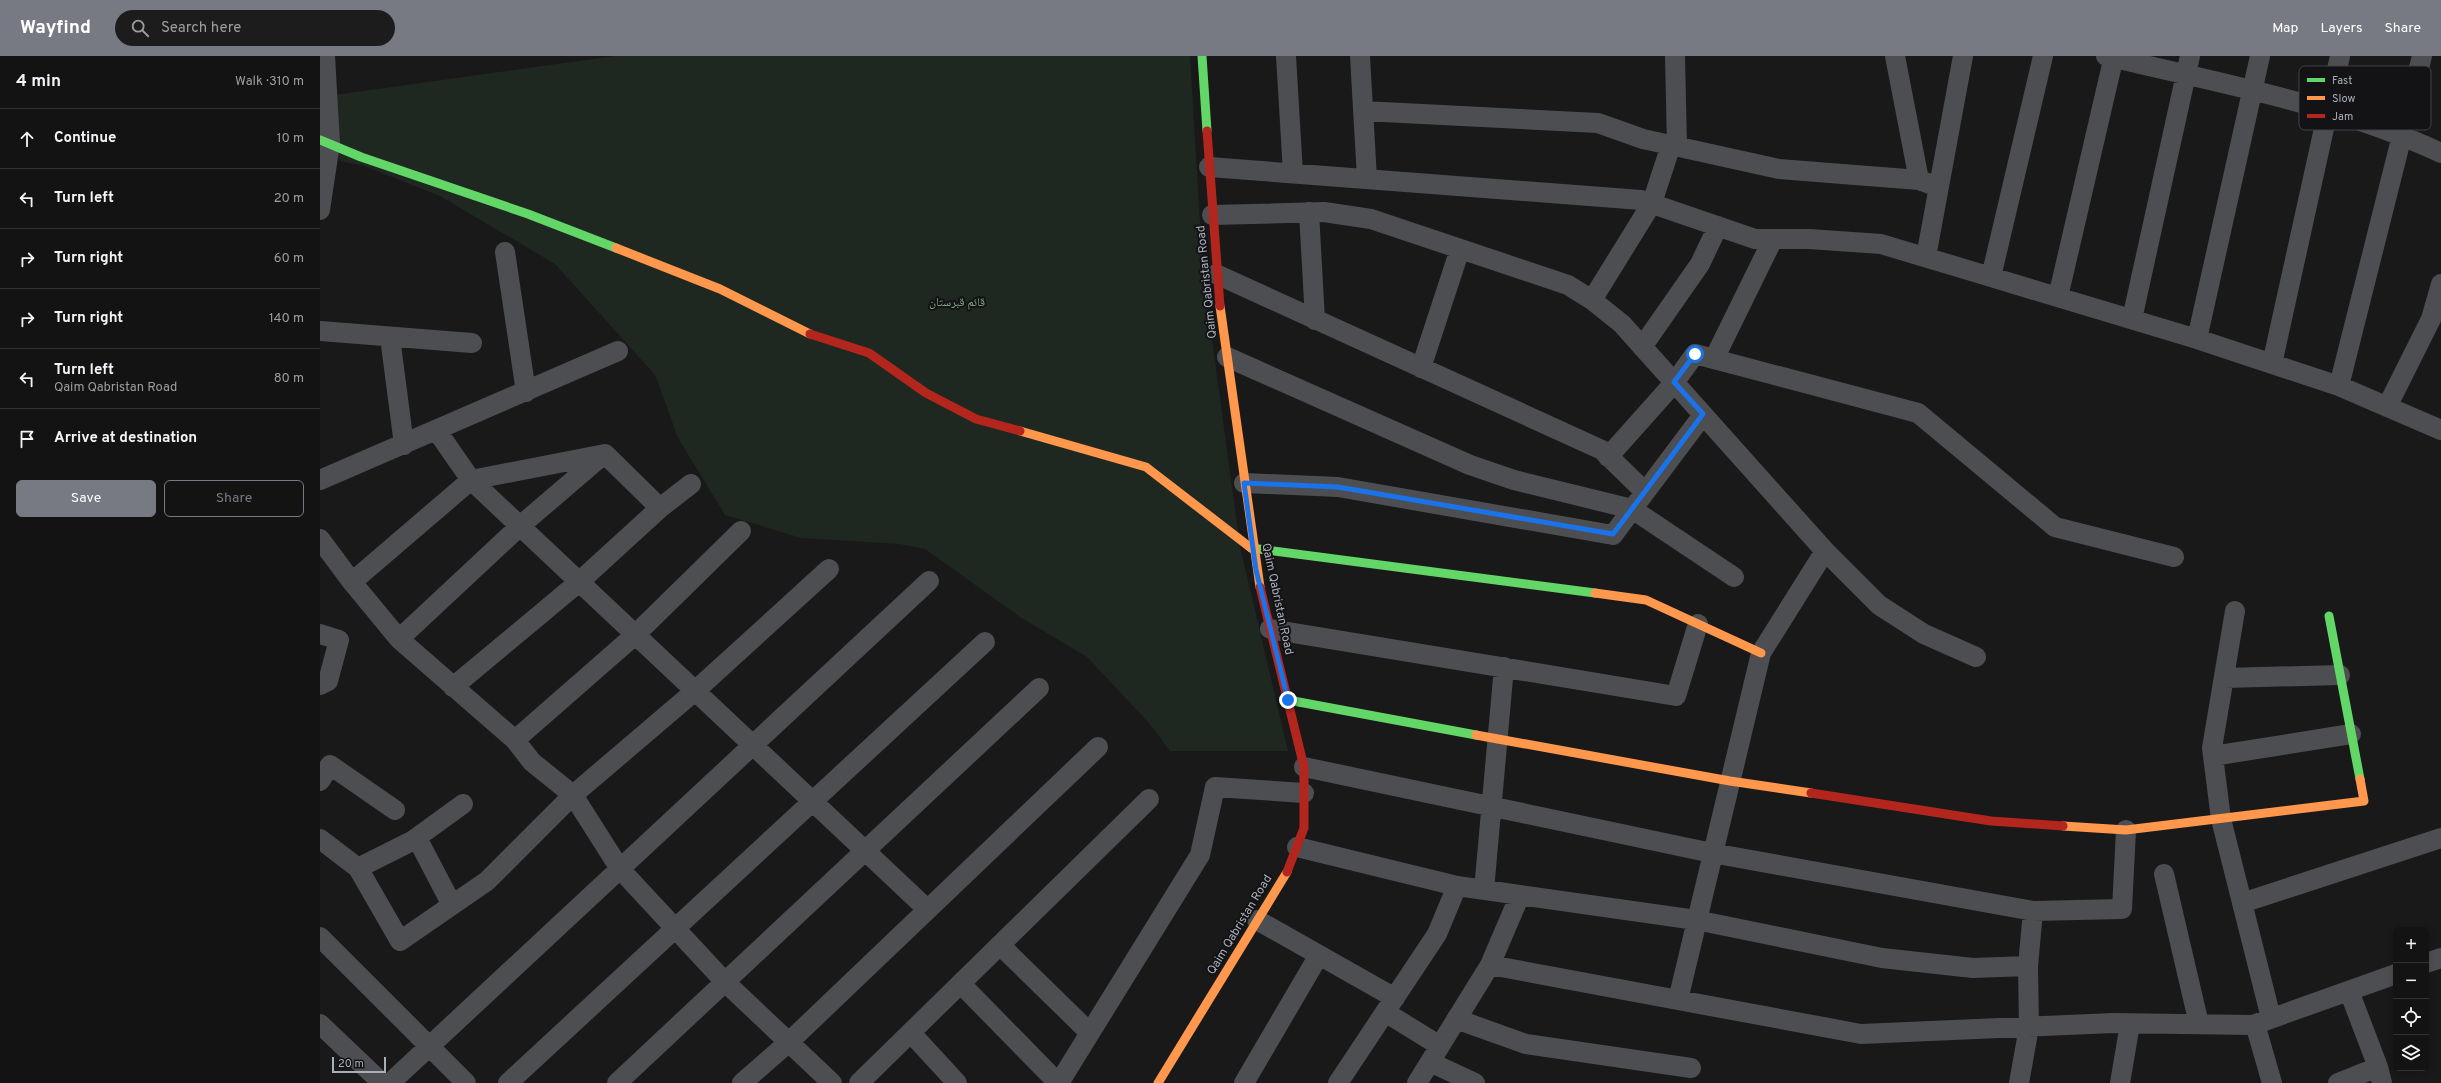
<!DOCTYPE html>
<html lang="en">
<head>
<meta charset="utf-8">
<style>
  body { margin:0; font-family:Overpass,"Noto Naskh Arabic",sans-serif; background:#1c1c1c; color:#f1f3f6 }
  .controls { position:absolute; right:12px; bottom:12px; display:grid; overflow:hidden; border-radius:6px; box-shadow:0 2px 6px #0003 }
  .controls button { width:36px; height:36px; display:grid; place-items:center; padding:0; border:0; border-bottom:1px solid #323233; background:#131313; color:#f1f3f6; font:20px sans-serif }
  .scale { position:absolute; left:12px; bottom:10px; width:54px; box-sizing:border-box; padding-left:4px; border:2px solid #a9aebb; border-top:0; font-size:11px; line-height:14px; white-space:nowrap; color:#a9aebb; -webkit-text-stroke:3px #131315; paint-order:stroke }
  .stop { position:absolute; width:12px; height:12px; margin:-9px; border:3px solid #1a73e8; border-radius:50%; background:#fff }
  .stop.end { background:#1a73e8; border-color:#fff; box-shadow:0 1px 4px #0008 }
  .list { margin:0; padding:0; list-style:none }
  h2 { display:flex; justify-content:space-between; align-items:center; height:52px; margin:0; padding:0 16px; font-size:17px }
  h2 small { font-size:13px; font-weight:400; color:#9d9ea0 }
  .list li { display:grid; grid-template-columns:26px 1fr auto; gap:12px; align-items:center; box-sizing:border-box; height:60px; padding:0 16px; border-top:1px solid #323233 }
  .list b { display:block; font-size:15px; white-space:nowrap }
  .list p { margin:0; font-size:13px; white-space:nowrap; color:#9d9ea0 }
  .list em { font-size:13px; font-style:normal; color:#9d9ea0 }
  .actions { display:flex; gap:8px; padding:12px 16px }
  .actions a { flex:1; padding:9px 0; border:1px solid #777a82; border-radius:6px; text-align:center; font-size:14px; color:#777a82 }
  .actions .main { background:#777a82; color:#fff }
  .icon { flex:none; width:22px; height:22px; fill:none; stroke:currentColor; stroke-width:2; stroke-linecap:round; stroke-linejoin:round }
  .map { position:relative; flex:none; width:2121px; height:1027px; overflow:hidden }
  header { display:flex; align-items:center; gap:24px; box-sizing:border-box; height:56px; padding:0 20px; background:#777a82; color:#fff }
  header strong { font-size:19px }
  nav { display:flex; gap:22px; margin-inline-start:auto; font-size:14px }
  .search { width:280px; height:36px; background:#1c1c1c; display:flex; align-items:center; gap:10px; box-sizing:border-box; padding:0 14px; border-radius:22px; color:#9d9ea0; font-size:15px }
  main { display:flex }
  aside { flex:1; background:#131313 }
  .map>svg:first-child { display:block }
</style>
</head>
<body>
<header>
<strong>Wayfind</strong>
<div class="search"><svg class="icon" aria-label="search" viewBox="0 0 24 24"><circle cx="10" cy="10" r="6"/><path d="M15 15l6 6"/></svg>Search here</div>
<nav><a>Map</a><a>Layers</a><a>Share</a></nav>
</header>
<main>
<aside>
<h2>4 min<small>Walk · 310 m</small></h2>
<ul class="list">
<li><svg class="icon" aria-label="ahead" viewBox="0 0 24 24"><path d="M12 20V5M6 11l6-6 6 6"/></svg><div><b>Continue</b></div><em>10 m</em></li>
<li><svg class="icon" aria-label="left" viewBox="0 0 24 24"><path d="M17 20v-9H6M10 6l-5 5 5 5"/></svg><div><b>Turn left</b></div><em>20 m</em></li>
<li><svg class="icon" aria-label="right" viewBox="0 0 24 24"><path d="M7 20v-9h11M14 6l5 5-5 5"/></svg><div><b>Turn right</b></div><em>60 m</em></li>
<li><svg class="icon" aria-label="right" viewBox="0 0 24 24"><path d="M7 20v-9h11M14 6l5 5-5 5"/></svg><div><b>Turn right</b></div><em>140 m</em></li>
<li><svg class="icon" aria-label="left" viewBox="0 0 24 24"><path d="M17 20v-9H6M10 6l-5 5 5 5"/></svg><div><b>Turn left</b><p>Qaim Qabristan Road</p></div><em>80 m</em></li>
<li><svg class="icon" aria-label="arrive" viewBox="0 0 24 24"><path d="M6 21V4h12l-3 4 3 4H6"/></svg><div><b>Arrive at destination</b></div></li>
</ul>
<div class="actions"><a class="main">Save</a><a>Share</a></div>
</aside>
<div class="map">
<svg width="2121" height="1027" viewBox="0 0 2121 1027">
  <rect width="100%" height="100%" fill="#191919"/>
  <path fill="#1e2720" d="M295,0H870L883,216L920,490L968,695H850L829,667L767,601L700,561L605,493L579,488L481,482L405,459L358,382L335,319L235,208L120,140L44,110L20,105L11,87L0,41Z"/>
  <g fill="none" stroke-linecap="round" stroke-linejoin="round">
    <path stroke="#4d4e52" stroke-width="20" d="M966,0L973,117
      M1040,0L1047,123
      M1355,0L1357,90
      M1575,0L1599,124L1610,128
      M1786,0C1899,27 2016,48 2121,97
      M1043,55L1278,67L1323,83L1459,113L1599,124
      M889,111L1321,144L1435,183H1489L1561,188L1671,221L1723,0
      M0,154L10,87L5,0
      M989,156L995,264
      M892,159L1004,156L1051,163L1248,229L1272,244L1302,268L1505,495L1559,549L1604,578L1656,601
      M185,196L206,336
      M1606,201L1643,0
      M896,218L1282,394L1325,436
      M1671,221L1877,283L2019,330L2121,374
      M1738,241L1794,0
      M1272,244L1332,147L1351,89
      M1812,263L1870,0
      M0,275L152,287
      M70,281L84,389
      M1877,283L1940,0
      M1322,291L1380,208L1398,170
      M907,301L1150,409L1194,424L1312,453L1414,521
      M1394,303L1453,183
      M1952,308L2020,0
      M1101,312L1140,193
      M2019,330L2102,0
      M2067,351L2111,263L2121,228
      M117,375L151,424L607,853
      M1288,401L1354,327L1375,298L1598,357L1735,471L1854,501
      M0,424L298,295
      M924,427L1018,431L1293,479L1383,359
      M0,483L32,526
      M509,513L375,635L253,739L300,813L405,926L512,1027
      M1915,555L1892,692L1901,763L1951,962
      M950,573L1356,640L1378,568
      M0,578L19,584L8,625L0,629
      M79,583L200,470L283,399
      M1904,622L2020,619
      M133,631L259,526L340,452L371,428
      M195,684L315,579L421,475
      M1893,700L2031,678
      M984,711L1392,797L1713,855L1802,853L1806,774
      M0,725L10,709L75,754
      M97,782L132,849
      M0,783L38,812L80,885L167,825L253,739L212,706L195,684L79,583L32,526L151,424L285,398L340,452
      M977,791L1137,830L1376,864L1562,902L1653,912L1708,910
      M38,812L92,785L143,748
      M1844,818L1879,968
      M1164,834L1184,611
      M1922,847L2121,782
      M937,864L1075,942
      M0,881L146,1027
      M680,889L770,977
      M2106,907L2121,902
      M1170,909L1541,978L1793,967L1933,969L2076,918
      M641,928L738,1027
      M2029,935L2058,1011L2062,1027
      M1358,944L1441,597L1505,495
      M1065,956L1120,990
      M1136,963L1206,988L1371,1012
      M0,968L62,1027
      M1935,968L1952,1027
      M591,977L637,1027
      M1110,1006L1155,1027
      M70,1027L609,525
      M188,1027L665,586
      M297,1027L719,632
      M422,1027L469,986L778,691
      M539,1027L829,743
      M739,1027L880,799L895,731L984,737
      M924,1027L999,899
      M1018,1027L1117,878L1137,830
      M1097,1027L1170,909L1200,839
      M1699,1027L1709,971L1708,910L1713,855
      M1800,1027L1810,968
      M2018,1027L2058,1011"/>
    <path stroke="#63d668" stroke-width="9" d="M882,0L887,75
      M0,84L41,101L208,158L296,192
      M931,492L1275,537
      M2009,560L2040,723
      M968,644L1156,679"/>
    <path stroke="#ff974d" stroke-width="9" d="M296,192L400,233L490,278
      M900,250L940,531
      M700,375L826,411L931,492
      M1275,537L1326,544L1441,597
      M1156,679L1410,725L1491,737
      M1743,770L1806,774L2044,745L2040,723
      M838,1027L967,816"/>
    <path stroke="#b3261e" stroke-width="9" d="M887,75L900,250
      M490,278L549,297L606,337L656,363L700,375
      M940,531L984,711V772L967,816
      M1491,737L1671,765L1743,770"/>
  </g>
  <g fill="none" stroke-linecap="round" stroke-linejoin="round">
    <path stroke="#1a73e8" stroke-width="5" d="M968,644L936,514L924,427L1018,431L1293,478L1383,358L1354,326L1375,298"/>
  </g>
  <g text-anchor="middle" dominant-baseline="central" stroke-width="4" stroke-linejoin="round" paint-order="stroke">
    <g font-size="12" fill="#a9aebb" stroke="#131315">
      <text transform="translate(887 226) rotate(-96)">Qaim Qabristan Road</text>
      <text transform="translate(957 543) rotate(78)">Qaim Qabristan Road</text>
      <text transform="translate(920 869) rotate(-59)">Qaim Qabristan Road</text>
    </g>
    <g font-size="12" fill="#7ea881" stroke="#131315">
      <text x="637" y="247">قائم قبرستان</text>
    </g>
  </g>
  <rect x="1979" y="10" width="132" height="64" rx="6" fill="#131315" stroke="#404247" stroke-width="1"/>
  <rect x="1987" y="22" width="18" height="4" fill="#63d668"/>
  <rect x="1987" y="40" width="18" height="4" fill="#ff974d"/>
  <rect x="1987" y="58" width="18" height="4" fill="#b3261e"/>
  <g font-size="11" fill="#a9aebb">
    <text x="2012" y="28">Fast</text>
    <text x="2012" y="46">Slow</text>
    <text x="2012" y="64">Jam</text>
  </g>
</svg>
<div class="controls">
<button>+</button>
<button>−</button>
<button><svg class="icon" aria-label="locate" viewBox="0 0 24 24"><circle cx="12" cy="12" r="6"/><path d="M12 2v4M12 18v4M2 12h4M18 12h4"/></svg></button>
<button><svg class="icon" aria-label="layers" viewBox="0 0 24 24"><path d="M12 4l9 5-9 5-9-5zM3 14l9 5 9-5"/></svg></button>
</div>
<div class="scale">20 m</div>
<div class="stop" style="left:1375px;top:298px"></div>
<div class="stop end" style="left:968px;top:644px"></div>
</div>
</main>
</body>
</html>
